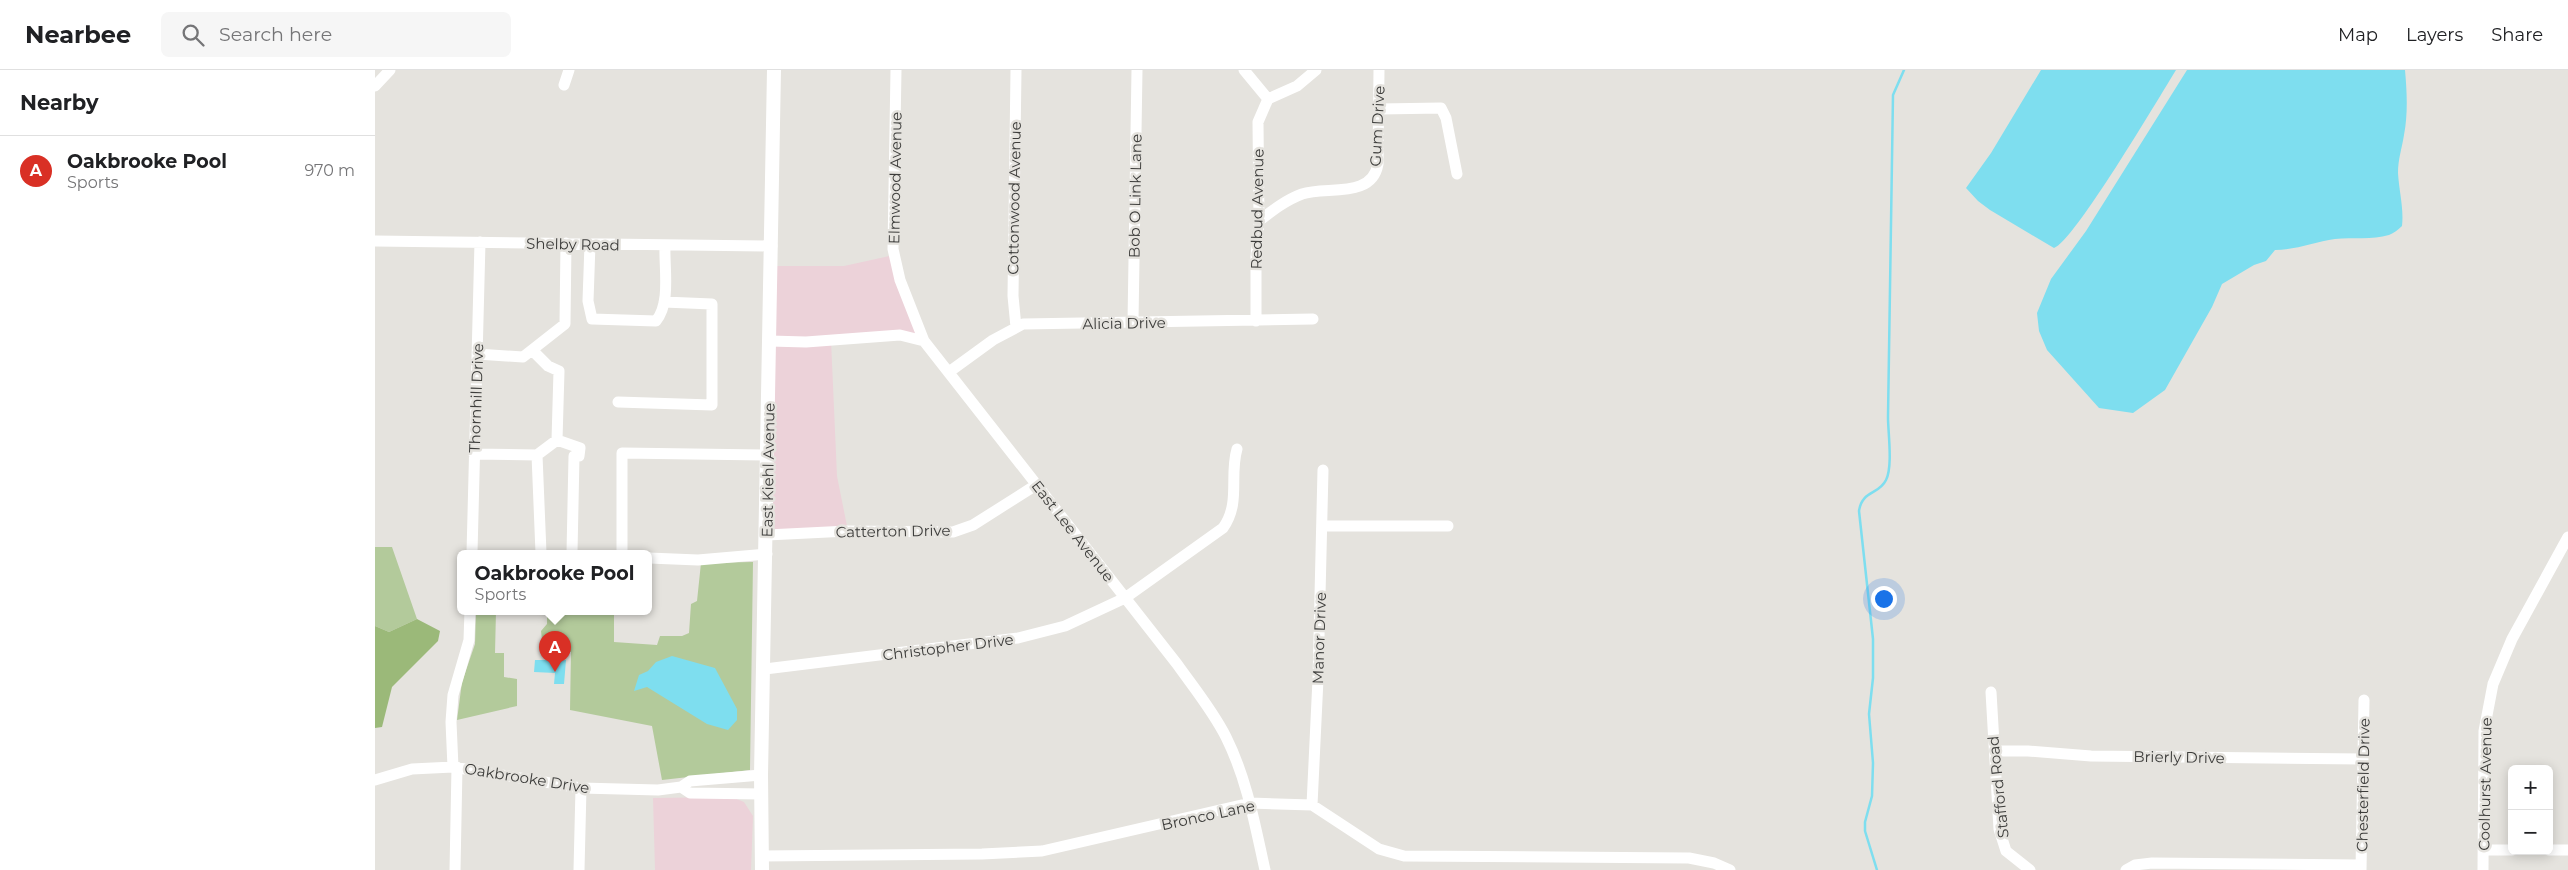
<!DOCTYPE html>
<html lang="en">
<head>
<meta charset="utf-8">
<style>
  body { margin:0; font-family:Montserrat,sans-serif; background:#f6f6f6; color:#202124 }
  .controls { position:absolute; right:15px; bottom:15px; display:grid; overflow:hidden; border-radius:8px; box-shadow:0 2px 12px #0003 }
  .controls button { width:45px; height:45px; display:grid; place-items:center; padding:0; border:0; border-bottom:1px solid #e0e0e0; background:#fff; color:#202124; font:25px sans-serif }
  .you { position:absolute; left:1508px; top:528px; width:18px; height:18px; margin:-12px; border:4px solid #fff; border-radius:50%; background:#1a73e8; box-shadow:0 0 0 8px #1a73e833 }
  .badge { display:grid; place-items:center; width:32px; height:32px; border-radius:50%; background:#d93025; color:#fff; font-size:16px; font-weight:700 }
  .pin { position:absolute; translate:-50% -41px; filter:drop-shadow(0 1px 2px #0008) }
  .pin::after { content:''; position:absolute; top:26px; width:18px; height:15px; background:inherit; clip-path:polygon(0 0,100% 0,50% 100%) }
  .popup { position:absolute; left:82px; top:480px; width:195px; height:65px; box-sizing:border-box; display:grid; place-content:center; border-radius:8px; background:#fff; filter:drop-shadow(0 1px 4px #0005); font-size:16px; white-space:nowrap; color:#757577 }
  .popup b { font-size:19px; color:#202124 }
  .popup::after { content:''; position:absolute; left:50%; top:100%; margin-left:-10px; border:10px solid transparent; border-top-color:#fff }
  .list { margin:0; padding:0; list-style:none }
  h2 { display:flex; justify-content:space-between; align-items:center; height:65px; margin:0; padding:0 20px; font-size:21px }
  h2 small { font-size:16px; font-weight:400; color:#757577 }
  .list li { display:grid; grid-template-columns:32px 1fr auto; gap:15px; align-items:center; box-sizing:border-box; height:70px; padding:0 20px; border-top:1px solid #e0e0e0 }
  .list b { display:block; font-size:19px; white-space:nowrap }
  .list p { margin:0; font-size:16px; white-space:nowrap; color:#757577 }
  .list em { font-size:16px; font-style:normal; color:#757577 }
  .icon { flex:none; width:28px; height:28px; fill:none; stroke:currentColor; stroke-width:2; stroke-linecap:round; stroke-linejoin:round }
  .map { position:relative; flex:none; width:2193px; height:800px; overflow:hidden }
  header { display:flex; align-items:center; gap:30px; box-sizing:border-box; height:70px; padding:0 25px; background:#fff; border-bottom:1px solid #e0e0e0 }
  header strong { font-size:24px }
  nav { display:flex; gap:28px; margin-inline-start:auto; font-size:18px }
  .search { width:350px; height:45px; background:#f6f6f6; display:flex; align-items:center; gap:12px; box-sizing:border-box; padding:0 18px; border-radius:8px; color:#757577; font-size:19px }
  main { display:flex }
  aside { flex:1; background:#fff }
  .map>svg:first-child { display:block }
</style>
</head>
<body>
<header>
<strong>Nearbee</strong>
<div class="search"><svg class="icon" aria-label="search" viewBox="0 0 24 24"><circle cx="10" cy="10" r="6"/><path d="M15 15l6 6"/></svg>Search here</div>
<nav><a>Map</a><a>Layers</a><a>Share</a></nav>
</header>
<main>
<aside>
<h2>Nearby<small></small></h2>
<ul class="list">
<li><span class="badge">A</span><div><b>Oakbrooke Pool</b><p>Sports</p></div><em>970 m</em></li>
</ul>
</aside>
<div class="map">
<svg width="2193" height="800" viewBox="0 0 2193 800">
  <rect width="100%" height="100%" fill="#e5e3de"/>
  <path fill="#ecd2d9" d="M519,185L549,271L537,267L456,270L462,406L473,461L392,465L396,196H469Z
    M357,727L369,732L378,746L376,800H280L278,728Z"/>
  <path fill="#b3ca9b" d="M0,477H17L42,549L14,562L0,556Z
    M378,492L375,700L287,710L277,656L195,640L196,582L168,579L166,561L172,554V541H239V572L282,575L285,566H307L314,563L316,534L322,531L326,493Z
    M101,541H121L120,583H129V607L142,609V636L82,650L87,612L100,574Z"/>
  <path fill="#9bb979" d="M42,549L65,561L63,571L17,617L7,657L0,658V556L14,562Z"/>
  <path fill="#7edeef" d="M1666,0H1801C1785,26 1698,173 1679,178L1615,140L1603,131L1591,118L1616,83Z
    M1812,0H2030C2032,22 2033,44 2029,65C2027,78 2023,89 2023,103C2024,121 2029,138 2027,156C2023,160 2019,163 2014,165C1997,170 1978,167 1960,169C1940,172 1920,180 1900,180L1891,191L1879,195L1847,214L1837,237L1790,320L1758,343L1724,338L1672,280L1664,261L1662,243L1676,209L1711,161Z
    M297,586L340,598L362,639V650L353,660L332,654L272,617L259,621L264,605L273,601L281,592Z
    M160,590H191L189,614H179L180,603L159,602Z"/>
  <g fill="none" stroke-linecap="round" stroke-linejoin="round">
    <path stroke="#7edeef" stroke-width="2.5" d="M1502,800L1490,761V752L1497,726L1498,693L1494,644L1498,608V569L1484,441C1487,420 1504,425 1511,410C1518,396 1513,363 1513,347L1518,25L1529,0"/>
    <path stroke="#fff" stroke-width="11" d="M521,0L518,179L525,210L549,271
      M869,0L893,29
      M189,15L194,0
      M0,16L15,0
      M893,29L922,16L941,0
      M1005,39L1066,38L1071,48L1082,104
      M884,151C898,140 911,130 927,124C952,116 997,129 1003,94L1004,0
      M0,171L397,176
      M215,174L213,231L217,249L281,251C296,233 289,198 290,176
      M881,251V187L884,151L883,52L893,29
      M758,252L762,0
      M641,257L638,226L641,0
      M395,271L431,272L525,265L549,271L802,594C819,618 838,641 851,667C872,709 880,755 890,800
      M157,280L173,296L184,301L182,370L205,378L204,386H199L197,483
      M102,284L148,287L190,254L191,173
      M574,302L618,270L648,254L938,249
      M243,332L337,335V234L289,232
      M99,384L162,385L182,370
      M162,385L166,483
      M947,456H1073
      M392,465L473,461L578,462L598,455L661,415
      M97,483L105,172
      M247,483V383L393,385
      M274,488L323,490L392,484
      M390,599L643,568L690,556L750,528L848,458C866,433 854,406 862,379
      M1616,622L1624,759L1631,781L1655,800
      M1620,681H1653L1716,686L1988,689
      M78,697L76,652L78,625L94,570L95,541
      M0,710L37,699L78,697L206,718L283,720L306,717L315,711L386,705
      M306,717L315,723L387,724
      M937,735L943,609L948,400
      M2108,780H2137
      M2174,780H2193
      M387,786L607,784L667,781L875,733L937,735L1004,779L1029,786L1314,788L1339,793L1355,800
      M80,800L82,697
      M204,800L206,718
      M1751,800L1760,795L1777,793L1986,795
      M1986,800L1989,630
      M2108,800L2109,661L2118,614L2137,569L2193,467"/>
    <path stroke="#fff" stroke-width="14" d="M387,800L386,705L399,0"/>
  </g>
  <g text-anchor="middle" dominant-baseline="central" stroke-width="5" stroke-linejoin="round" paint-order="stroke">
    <g font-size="15" fill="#3d3d3b" stroke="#e5e3de">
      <text transform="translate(1002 56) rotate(-87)">Gum Drive</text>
      <text transform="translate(520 108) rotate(-89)">Elmwood Avenue</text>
      <text transform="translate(760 126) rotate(-89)">Bob O Link Lane</text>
      <text transform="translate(639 128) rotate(-89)">Cottonwood Avenue</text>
      <text transform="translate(882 139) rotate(-89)">Redbud Avenue</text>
      <text transform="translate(198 174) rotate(1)">Shelby Road</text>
      <text transform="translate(749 253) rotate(-1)">Alicia Drive</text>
      <text transform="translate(101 328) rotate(-88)">Thornhill Drive</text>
      <text transform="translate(393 400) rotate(-89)">East Kiehl Avenue</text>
      <text transform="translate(518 461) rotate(-1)">Catterton Drive</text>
      <text transform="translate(698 461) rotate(52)">East Lee Avenue</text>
      <text transform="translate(944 568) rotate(-88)">Manor Drive</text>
      <text transform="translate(573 577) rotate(-7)">Christopher Drive</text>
      <text transform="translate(1804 687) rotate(1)">Brierly Drive</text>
      <text transform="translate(152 708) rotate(9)">Oakbrooke Drive</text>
      <text transform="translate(2110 714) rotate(-89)">Coolhurst Avenue</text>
      <text transform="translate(1988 715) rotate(-89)">Chesterfield Drive</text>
      <text transform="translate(1623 717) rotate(-96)">Stafford Road</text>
      <text transform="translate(833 745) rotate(-12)">Bronco Lane</text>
    </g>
  </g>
</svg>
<div class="controls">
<button>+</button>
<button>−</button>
</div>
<div class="you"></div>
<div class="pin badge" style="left:180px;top:602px">A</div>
<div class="popup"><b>Oakbrooke Pool</b>Sports</div>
</div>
</main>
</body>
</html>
